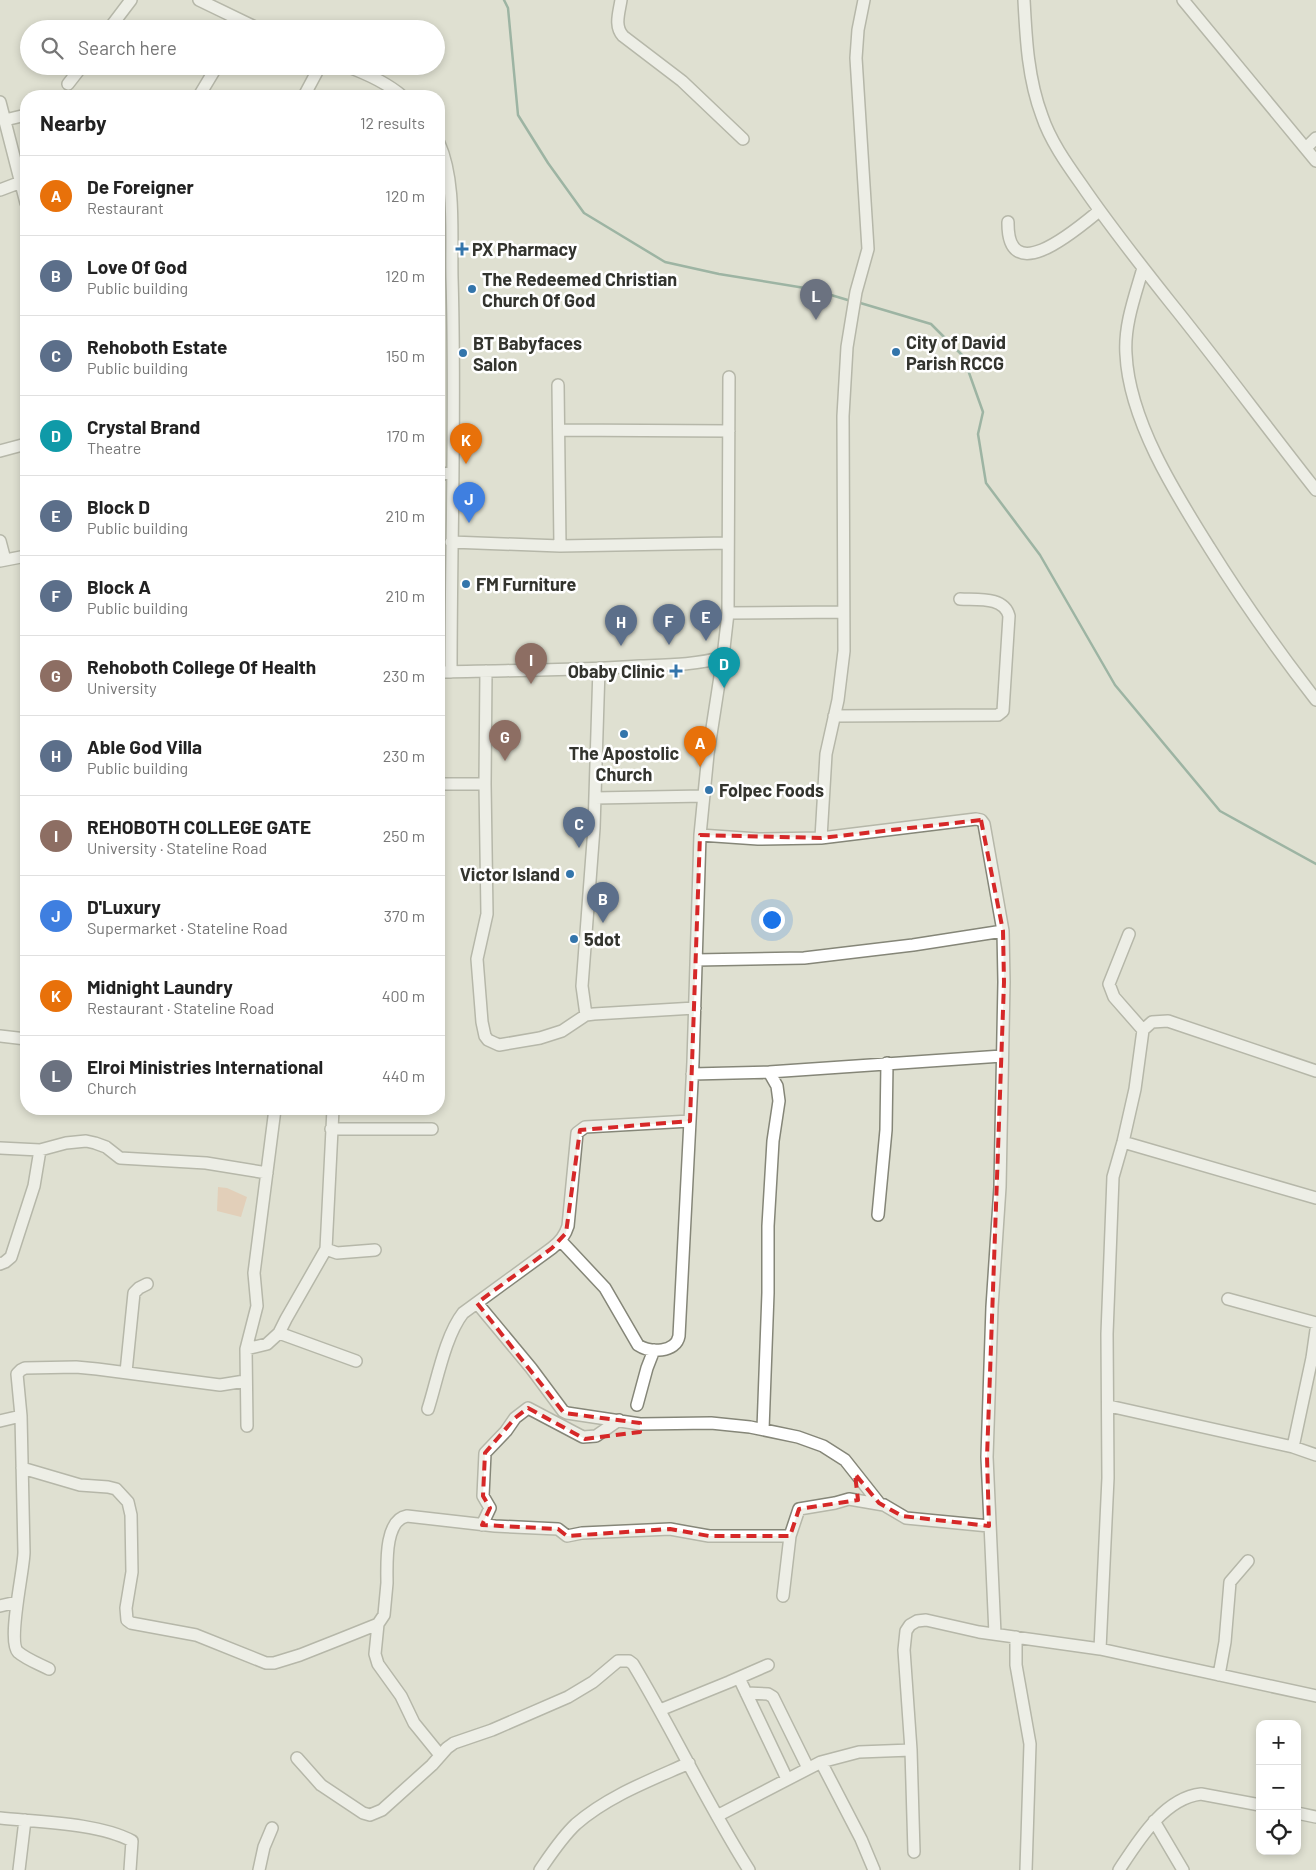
<!DOCTYPE html>
<html lang="en">
<head>
<meta charset="utf-8">
<style>
  body { margin:0; font-family:Barlow,sans-serif; background:#f2f2f2; color:#222 }
  .controls { position:absolute; right:15px; bottom:15px; display:grid; overflow:hidden; border-radius:10px; box-shadow:0 2px 8px #0003 }
  .controls button { width:45px; height:45px; display:grid; place-items:center; padding:0; border:0; border-bottom:1px solid #e0e0e0; background:#fff; color:#222; font:25px sans-serif }
  .you { position:absolute; left:771px; top:919px; width:18px; height:18px; margin:-12px; border:4px solid #fff; border-radius:50%; background:#1a73e8; box-shadow:0 0 0 8px #1a73e833 }
  .badge { display:grid; place-items:center; width:32px; height:32px; border-radius:50%; background:#3375ab; color:#fff; font-size:16px; font-weight:700 }
  .pin { position:absolute; translate:-50% -41px; filter:drop-shadow(0 1px 2px #0008) }
  .pin::after { content:''; position:absolute; top:26px; width:18px; height:15px; background:inherit; clip-path:polygon(0 0,100% 0,50% 100%) }
  .list { margin:0; padding:0; list-style:none }
  h2 { display:flex; justify-content:space-between; align-items:center; height:65px; margin:0; padding:0 20px; font-size:21px }
  h2 small { font-size:16px; font-weight:400; color:#767676 }
  .list li { display:grid; grid-template-columns:32px 1fr auto; gap:15px; align-items:center; box-sizing:border-box; height:80px; padding:0 20px; border-top:1px solid #e0e0e0 }
  .list b { display:block; font-size:19px; white-space:nowrap }
  .list p { margin:0; font-size:16px; white-space:nowrap; color:#767676 }
  .list em { font-size:16px; font-style:normal; color:#767676 }
  .icon { flex:none; width:28px; height:28px; fill:none; stroke:currentColor; stroke-width:2; stroke-linecap:round; stroke-linejoin:round }
  .map { position:relative; flex:none; width:1316px; height:1870px; overflow:hidden }
  .search { position:absolute; background:#fff; box-shadow:0 2px 8px #0003; left:20px; top:20px; width:425px; height:55px; display:flex; align-items:center; gap:12px; box-sizing:border-box; padding:0 18px; border-radius:28px; color:#767676; font-size:19px }
  .panel { position:absolute; background:#fff; box-shadow:0 2px 8px #0003; left:20px; top:90px; width:425px; height:1025px; border-radius:20px }
  .map>svg:first-child { display:block }
</style>
</head>
<body>
<div class="map">
<svg width="1316" height="1870" viewBox="0 0 1316 1870">
  <rect width="100%" height="100%" fill="#dfe0d1"/>
  <path fill="#e7bb9b" d="M218,1187L227,1188L247,1197L241,1217L217,1211Z"/>
  <g fill="none" stroke-linecap="round" stroke-linejoin="round">
    <path stroke="#4e7f6a" stroke-width="2.5" d="M504,0L508,8L518,115L548,163L584,213L665,262L719,274L811,289L851,301
      M857,302L931,324L963,356L983,412L978,434L986,483L1040,555L1115,685L1220,811L1316,864"/>
    <defs>
      <path id="minor" d="M199,0L259,29
        M621,0C619,13 614,26 623,36L682,81L743,139
        M1024,0C1026,39 1028,79 1042,116C1050,140 1066,163 1081,184C1109,225 1139,263 1170,302C1220,364 1267,428 1316,490
        M1183,0L1316,161
        M109,29L131,0
        M346,66C365,73 386,82 402,96
        M68,84L82,66
        M199,96L217,66
        M304,96L320,66
        M0,102L26,203
        M5,120L26,115
        M439,143C456,181 451,236 452,278C456,409 451,540 451,672
        M1306,148L1316,138
        M0,190L21,182
        M1008,222C1007,290 1077,229 1099,211
        M1143,268C1135,296 1124,325 1126,354C1129,420 1175,493 1209,547C1242,600 1278,651 1316,700
        M558,385L560,546
        M559,430L729,431
        M0,451L26,444
        M439,474L452,473
        M0,541L5,560
        M451,542L560,546L728,543
        M0,561L26,556
        M728,613L843,612
        M486,671L485,784L487,914L477,959L482,1022L485,1036L488,1040L499,1045L540,1038L562,1031L586,1015L594,1014L695,1008
        M439,672C506,670 573,671 640,666C667,665 696,665 723,657
        M834,716L998,715L1003,711L1009,616C1004,596 977,600 960,599
        M439,784H485
        M595,798L704,796
        M700,835L758,839L821,838L976,819L981,820L984,824L1003,931L1004,982L1000,1187L992,1307L987,1457L995,1634
        M821,838L826,754L838,700L844,651L843,416L847,347L856,292L868,249L856,58L858,30L864,0
        M1129,934L1109,984L1114,997L1143,1030
        M696,960L804,958L913,945L1003,931
        M586,1015L582,986L594,828L599,668
        M0,1036L26,1039
        M692,1074L769,1072L1002,1056
        M331,1129H432
        M1123,1142L1316,1198
        M0,1148L40,1150L66,1143L86,1141L95,1143L106,1147L120,1158L206,1163L267,1173
        M878,1215L886,1130L887,1063
        M561,1241L605,1288L638,1345C650,1353 676,1353 679,1336L693,1062L700,835L708,754L723,657L728,613L729,377
        M326,1249L337,1253L375,1250
        M0,1264L5,1262L11,1257L34,1186L40,1150
        M1228,1299L1316,1323
        M477,1303L531,1368L563,1411L567,1413L640,1424L711,1423L750,1427L798,1437L823,1446L845,1460L879,1503
        M279,1333L356,1361
        M246,1349L267,1344L279,1333L286,1319L326,1249L333,1109
        M126,1372L134,1293L139,1288L147,1284
        M637,1405L647,1368L654,1350
        M1109,1406L1293,1447L1316,1455
        M428,1409C437,1381 445,1336 463,1313L552,1248C560,1242 565,1236 568,1226L577,1133L585,1127L690,1121
        M0,1421L21,1416
        M247,1426L246,1349L257,1306L254,1273L275,1109
        M763,1429L768,1293V1226L773,1141L779,1101L777,1086L769,1072
        M1293,1447L1312,1358L1316,1330
        M22,1468L80,1485L108,1487L116,1489L128,1502L131,1515L132,1572L126,1608L127,1620L131,1623L196,1635L266,1663H274L300,1655L338,1640L378,1624L384,1615C385,1604 386,1594 387,1583C387,1566 384,1520 407,1516L495,1526L558,1529L567,1536L582,1533L670,1529L709,1536H790
        M482,1525L490,1508L483,1496L485,1453L506,1431L515,1418L528,1408L583,1437L596,1436L619,1420
        M783,1596L790,1536L799,1509L835,1503L849,1499L884,1505L906,1518L989,1526
        M0,1606L17,1602
        M378,1624L375,1654L378,1664L401,1696L414,1723L440,1755
        M1016,1637V1665L1030,1744L1026,1870
        M1100,1649L1108,1478L1107,1334L1113,1177L1123,1142L1135,1089L1143,1030L1152,1022L1168,1021L1316,1071
        M49,1669C39,1664 26,1659 18,1652C7,1641 24,1570 24,1552L21,1416L17,1374L21,1370L25,1368L76,1367L97,1369L220,1385L245,1381
        M1219,1675L1225,1642L1230,1582L1248,1561
        M739,1678L787,1779
        M746,1693L768,1694L773,1697L808,1768
        M660,1710L729,1682L768,1665
        M297,1758L321,1785L363,1813L370,1815L382,1810L432,1765L447,1748L454,1743L492,1730L568,1697L593,1682L618,1661H629L633,1664C674,1732 707,1804 749,1870
        M821,1762L861,1839L874,1870
        M1297,1813L1316,1817
        M717,1816L821,1762L859,1752L911,1750
        M0,1818C38,1822 99,1823 132,1841L130,1870
        M1154,1821L1183,1870
        M914,1852L911,1750L904,1650L906,1631L910,1625L917,1621L926,1620L979,1632L1100,1649L1316,1696
        M19,1870L25,1820
        M259,1870L264,1847L272,1828
        M540,1870C551,1854 562,1837 576,1824C608,1796 651,1780 689,1763
        M1119,1870C1138,1841 1164,1798 1201,1794L1260,1805"/>
    </defs>
    <use href="#minor" stroke="#858678" stroke-width="14"/>
    <use href="#minor" stroke="#fff" stroke-width="11"/>
  </g>
  <path d="M0 0H1316V1870H0ZM981,820L1003,931L1004,982L987,1457L989,1526L902,1516L879,1503L855,1474L858,1500L799,1509L790,1536H709L670,1529L567,1536L558,1529L482,1525L490,1508L483,1496L485,1453L515,1418L528,1408L585,1439L640,1432V1423L564,1413L477,1303L552,1248L566,1233L580,1130L690,1121L700,835L821,838Z" fill="#dfe0d1" fill-opacity=".55" fill-rule="evenodd"/>
  <path fill="none" stroke="#d62828" stroke-width="4" stroke-dasharray="10 6" stroke-linejoin="round" d="M981,820L1003,931L1004,982L987,1457L989,1526L902,1516L879,1503L855,1474L858,1500L799,1509L790,1536H709L670,1529L567,1536L558,1529L482,1525L490,1508L483,1496L485,1453L515,1418L528,1408L585,1439L640,1432V1423L564,1413L477,1303L552,1248L566,1233L580,1130L690,1121L700,835L821,838Z"/>
  <g fill="#3375ab" stroke="#fff" stroke-width="2">
    <path d="M459.5 241.5h5v5h5v5h-5v5h-5v-5h-5v-5h5z"/>
    <circle cx="472" cy="289" r="5"/>
    <circle cx="896" cy="352" r="5"/>
    <circle cx="463" cy="353" r="5"/>
    <circle cx="466" cy="584" r="5"/>
    <path d="M673.5 663.5h5v5h5v5h-5v5h-5v-5h-5v-5h5z"/>
    <circle cx="624" cy="734" r="5"/>
    <circle cx="709" cy="790" r="5"/>
    <circle cx="570" cy="874" r="5"/>
    <circle cx="574" cy="939" r="5"/>
  </g>
  <g text-anchor="middle" dominant-baseline="central" stroke-width="5" stroke-linejoin="round" paint-order="stroke">
    <g font-size="18" font-weight="bold" fill="#33342e" stroke="#fff" text-anchor="start">
      <text x="472" y="249">PX Pharmacy</text>
      <text x="482" y="279">The Redeemed Christian<tspan x="482" dy="21">Church Of God</tspan></text>
      <text x="906" y="342">City of David<tspan x="906" dy="21">Parish RCCG</tspan></text>
      <text x="473" y="343">BT Babyfaces<tspan x="473" dy="21">Salon</tspan></text>
      <text x="476" y="584">FM Furniture</text>
      <text x="665" y="671" text-anchor="end">Obaby Clinic</text>
      <text x="624" y="753" text-anchor="middle">The Apostolic<tspan x="624" dy="21">Church</tspan></text>
      <text x="719" y="790">Folpec Foods</text>
      <text x="560" y="874" text-anchor="end">Victor Island</text>
      <text x="584" y="939">5dot</text>
    </g>
  </g>
</svg>
<div class="controls">
<button>+</button>
<button>−</button>
<button><svg class="icon" aria-label="locate" viewBox="0 0 24 24"><circle cx="12" cy="12" r="6"/><path d="M12 2v4M12 18v4M2 12h4M18 12h4"/></svg></button>
</div>
<div class="you"></div>
<div class="pin badge" style="left:700px;top:767px;background:#e8710a">A</div>
<div class="pin badge" style="left:603px;top:923px;background:#5c6f8a">B</div>
<div class="pin badge" style="left:579px;top:848px;background:#5c6f8a">C</div>
<div class="pin badge" style="left:724px;top:688px;background:#0f9aa8">D</div>
<div class="pin badge" style="left:706px;top:641px;background:#5c6f8a">E</div>
<div class="pin badge" style="left:669px;top:645px;background:#5c6f8a">F</div>
<div class="pin badge" style="left:505px;top:761px;background:#8d6e63">G</div>
<div class="pin badge" style="left:621px;top:646px;background:#5c6f8a">H</div>
<div class="pin badge" style="left:531px;top:684px;background:#8d6e63">I</div>
<div class="pin badge" style="left:469px;top:523px;background:#3f7fe0">J</div>
<div class="pin badge" style="left:466px;top:464px;background:#e8710a">K</div>
<div class="pin badge" style="left:816px;top:320px;background:#6b7280">L</div>
<div class="search"><svg class="icon" aria-label="search" viewBox="0 0 24 24"><circle cx="10" cy="10" r="6"/><path d="M15 15l6 6"/></svg>Search here</div>
<section class="panel">
<h2>Nearby<small>12 results</small></h2>
<ul class="list">
<li><span class="badge" style="background:#e8710a">A</span><div><b>De Foreigner</b><p>Restaurant</p></div><em>120 m</em></li>
<li><span class="badge" style="background:#5c6f8a">B</span><div><b>Love Of God</b><p>Public building</p></div><em>120 m</em></li>
<li><span class="badge" style="background:#5c6f8a">C</span><div><b>Rehoboth Estate</b><p>Public building</p></div><em>150 m</em></li>
<li><span class="badge" style="background:#0f9aa8">D</span><div><b>Crystal Brand</b><p>Theatre</p></div><em>170 m</em></li>
<li><span class="badge" style="background:#5c6f8a">E</span><div><b>Block D</b><p>Public building</p></div><em>210 m</em></li>
<li><span class="badge" style="background:#5c6f8a">F</span><div><b>Block A</b><p>Public building</p></div><em>210 m</em></li>
<li><span class="badge" style="background:#8d6e63">G</span><div><b>Rehoboth College Of Health</b><p>University</p></div><em>230 m</em></li>
<li><span class="badge" style="background:#5c6f8a">H</span><div><b>Able God Villa</b><p>Public building</p></div><em>230 m</em></li>
<li><span class="badge" style="background:#8d6e63">I</span><div><b>REHOBOTH COLLEGE GATE</b><p>University · Stateline Road</p></div><em>250 m</em></li>
<li><span class="badge" style="background:#3f7fe0">J</span><div><b>D'Luxury</b><p>Supermarket · Stateline Road</p></div><em>370 m</em></li>
<li><span class="badge" style="background:#e8710a">K</span><div><b>Midnight Laundry</b><p>Restaurant · Stateline Road</p></div><em>400 m</em></li>
<li><span class="badge" style="background:#6b7280">L</span><div><b>Elroi Ministries International</b><p>Church</p></div><em>440 m</em></li>
</ul>
</section>
</div>
</body>
</html>
